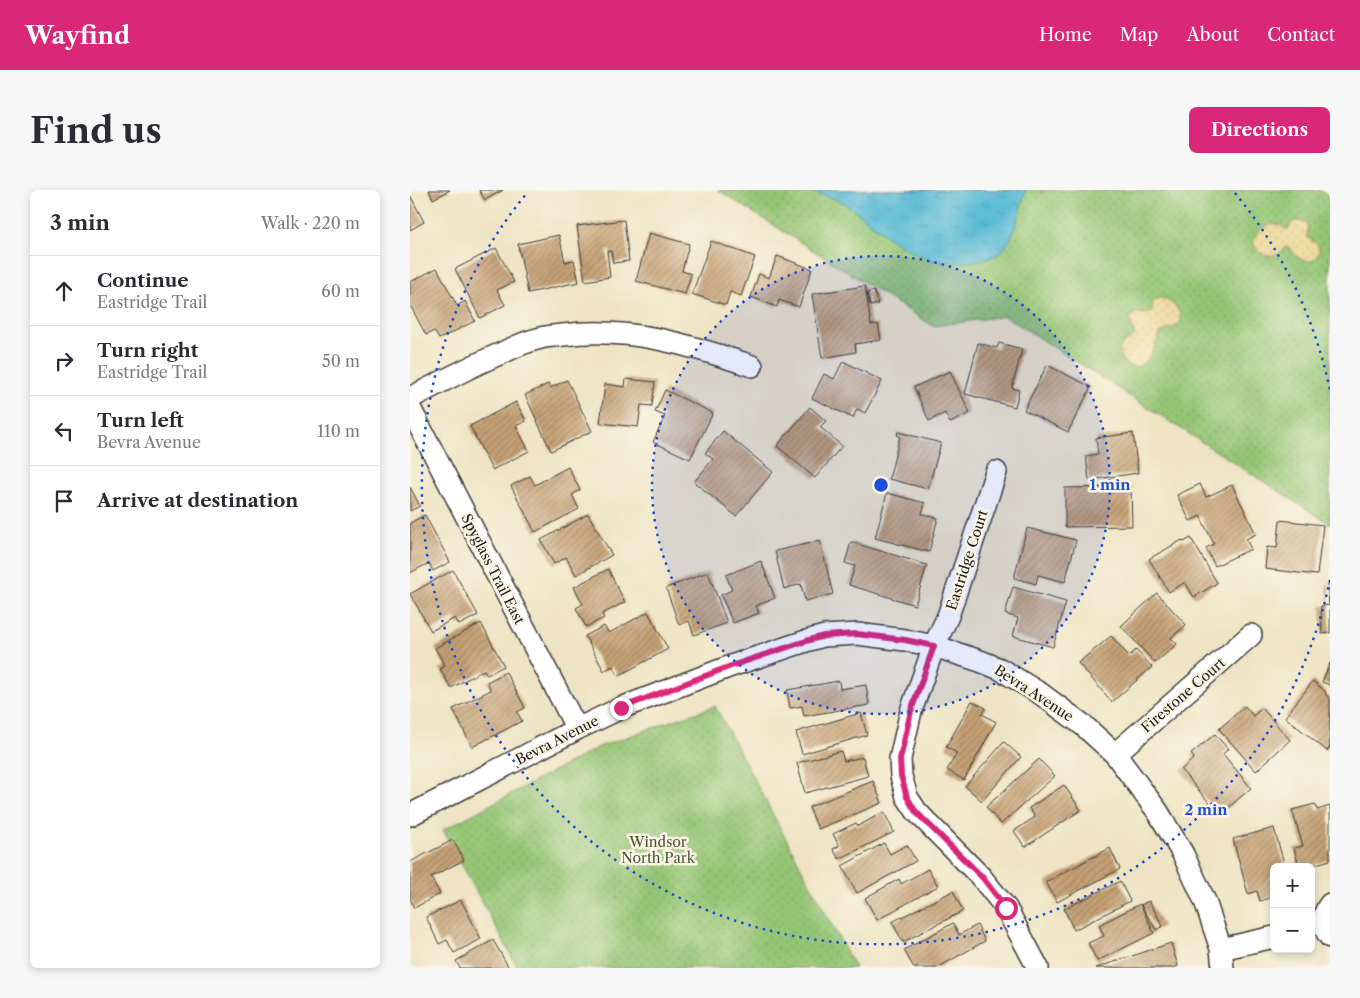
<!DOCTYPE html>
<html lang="en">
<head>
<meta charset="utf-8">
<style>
  body { margin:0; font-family:"Libre Caslon Text",serif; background:#f7f7f7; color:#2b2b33 }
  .controls { position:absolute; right:15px; bottom:15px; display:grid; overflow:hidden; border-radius:8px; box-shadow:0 2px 8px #0003 }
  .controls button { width:45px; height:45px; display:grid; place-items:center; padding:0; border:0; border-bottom:1px solid #e1e1e2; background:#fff; color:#2b2b33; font:25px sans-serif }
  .stop { position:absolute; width:15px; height:15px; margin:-11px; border:4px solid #db2777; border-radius:50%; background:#fff }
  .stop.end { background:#db2777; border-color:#fff; box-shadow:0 1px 5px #0008 }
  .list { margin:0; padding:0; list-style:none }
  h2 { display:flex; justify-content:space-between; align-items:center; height:65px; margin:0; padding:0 20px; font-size:21px }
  h2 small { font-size:16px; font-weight:400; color:#7c7c81 }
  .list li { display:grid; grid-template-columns:32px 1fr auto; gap:15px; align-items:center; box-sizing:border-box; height:70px; padding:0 20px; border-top:1px solid #e1e1e2 }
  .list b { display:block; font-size:19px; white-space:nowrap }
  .list p { margin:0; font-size:16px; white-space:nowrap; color:#7c7c81 }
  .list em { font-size:16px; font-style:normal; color:#7c7c81 }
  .icon { flex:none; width:28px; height:28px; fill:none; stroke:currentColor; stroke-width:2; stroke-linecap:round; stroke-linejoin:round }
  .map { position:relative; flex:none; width:920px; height:778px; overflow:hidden; border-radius:8px }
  header { display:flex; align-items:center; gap:30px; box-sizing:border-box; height:70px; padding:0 25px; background:#db2777; color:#fff }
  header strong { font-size:24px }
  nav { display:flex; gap:28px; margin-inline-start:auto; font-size:18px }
  .intro { display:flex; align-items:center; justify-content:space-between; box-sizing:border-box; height:120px; padding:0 30px }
  h1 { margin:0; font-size:35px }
  .button { padding:12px 22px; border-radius:8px; background:#db2777; color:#fff; font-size:18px; font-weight:700 }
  main { display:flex; gap:30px; padding:0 30px }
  aside { flex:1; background:#fff; border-radius:8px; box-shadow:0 2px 8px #0003 }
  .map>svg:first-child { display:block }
</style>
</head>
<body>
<header>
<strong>Wayfind</strong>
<nav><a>Home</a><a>Map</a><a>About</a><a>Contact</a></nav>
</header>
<div class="intro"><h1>Find us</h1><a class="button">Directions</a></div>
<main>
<aside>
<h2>3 min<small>Walk · 220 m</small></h2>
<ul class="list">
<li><svg class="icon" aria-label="ahead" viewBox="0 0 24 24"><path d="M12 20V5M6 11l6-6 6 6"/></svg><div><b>Continue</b><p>Eastridge Trail</p></div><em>60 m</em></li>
<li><svg class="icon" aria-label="right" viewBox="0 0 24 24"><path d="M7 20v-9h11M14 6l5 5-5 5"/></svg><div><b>Turn right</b><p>Eastridge Trail</p></div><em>50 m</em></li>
<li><svg class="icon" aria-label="left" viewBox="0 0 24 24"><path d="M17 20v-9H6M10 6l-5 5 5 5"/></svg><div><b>Turn left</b><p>Bevra Avenue</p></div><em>110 m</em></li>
<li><svg class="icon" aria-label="arrive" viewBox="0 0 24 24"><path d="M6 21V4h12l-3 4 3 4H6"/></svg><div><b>Arrive at destination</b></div></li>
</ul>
</aside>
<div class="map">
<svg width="920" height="778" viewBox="0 0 920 778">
  <defs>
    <pattern id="grass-dots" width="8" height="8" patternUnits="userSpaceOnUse" patternTransform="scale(1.25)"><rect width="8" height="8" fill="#95c676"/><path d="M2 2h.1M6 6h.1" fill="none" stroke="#80aa66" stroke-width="1.8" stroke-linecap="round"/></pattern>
    <pattern id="sand-dots" width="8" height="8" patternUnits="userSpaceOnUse" patternTransform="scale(1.25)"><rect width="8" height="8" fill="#eeda9e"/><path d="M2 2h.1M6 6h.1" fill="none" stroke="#ccba88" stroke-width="1.8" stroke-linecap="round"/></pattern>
    <pattern id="water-ripples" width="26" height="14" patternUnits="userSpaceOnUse" patternTransform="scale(1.25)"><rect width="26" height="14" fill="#57bad6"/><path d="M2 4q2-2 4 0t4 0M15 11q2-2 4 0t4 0" fill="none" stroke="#4b9fb7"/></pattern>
    <pattern id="building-hatch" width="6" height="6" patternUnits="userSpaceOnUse" patternTransform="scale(1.25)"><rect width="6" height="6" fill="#c5a175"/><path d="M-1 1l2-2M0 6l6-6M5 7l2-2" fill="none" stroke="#9f825f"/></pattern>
  </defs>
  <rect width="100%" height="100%" fill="#fcf5e5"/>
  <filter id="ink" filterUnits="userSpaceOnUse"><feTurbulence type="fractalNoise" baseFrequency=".02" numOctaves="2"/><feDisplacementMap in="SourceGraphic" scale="10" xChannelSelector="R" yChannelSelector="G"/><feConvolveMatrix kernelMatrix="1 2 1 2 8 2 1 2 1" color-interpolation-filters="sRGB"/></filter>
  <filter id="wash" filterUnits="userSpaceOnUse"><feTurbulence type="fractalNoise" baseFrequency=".0096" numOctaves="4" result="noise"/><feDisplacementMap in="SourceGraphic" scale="20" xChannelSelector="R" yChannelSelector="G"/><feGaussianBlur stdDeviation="1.12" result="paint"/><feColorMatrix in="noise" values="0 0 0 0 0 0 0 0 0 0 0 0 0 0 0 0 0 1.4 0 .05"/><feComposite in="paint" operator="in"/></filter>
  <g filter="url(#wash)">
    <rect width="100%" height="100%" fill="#eee3c3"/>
    <path fill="url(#grass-dots)" stroke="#587149" d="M308,0H909L920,7V334L595,126L523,136Z
      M305,516L445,778H108L33,640L191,556Z"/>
    <path fill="url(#sand-dots)" stroke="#857b5d" d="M886,31L894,32L898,36L897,47C900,50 905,51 907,54C913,61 906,72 897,71C888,70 883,62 877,56C873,58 872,62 868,64C859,69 850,64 845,58C844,54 843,53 844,49C846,41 860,31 869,35C870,35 875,39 876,40L879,38L882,32Z
      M750,108C760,109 776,122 768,134C765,138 755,140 750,143C745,155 737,184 718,175C711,171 709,165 710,158C713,151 721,151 725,145C723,139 717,131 723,125C728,120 739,127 742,121C743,118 742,115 743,112Z"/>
    <path fill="url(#water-ripples)" stroke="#3a6b79" d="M395,0H616C609,19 608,40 595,57C588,67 577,69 566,71C521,80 493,58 459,32C451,26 444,19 435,14C423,7 408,4 395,0Z"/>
    <g id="blocks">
      <path fill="url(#building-hatch)" d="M19,0H40L23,9Z
        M69,0H93L75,10Z
        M0,5L14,32L0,40Z
        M214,30L219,71L203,73L201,61H197L200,87L175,91L167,36Z
        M239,43L279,54L272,81L281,84L275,104L226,91Z
        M149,45L155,72L164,70L169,92L118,103L108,54Z
        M301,51L345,67L331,106L320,102L316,115L282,104Z
        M86,58L104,92L87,100L95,115L70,128L45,79Z
        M367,66L402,79L389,117L369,110L367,117L341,107L349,84L359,88Z
        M27,78L47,116L55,111L65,131L29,149L24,141L16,145L0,115V92Z
        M455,96L461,135L468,134L471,150L445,154L446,162L412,168L402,104Z
        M464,101L468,114L460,116L457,103Z
        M568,153L587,158L589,153L612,159L602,198L609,200L605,217L555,204Z
        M433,171L472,191L455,223L447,219L443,228L402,208L414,184L424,189Z
        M637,175L681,197L658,242L614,220Z
        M540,181L560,223L540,233L535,223L519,231L504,197Z
        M216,189L245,192L242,216L231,215L228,237L190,233L195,194L215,197Z
        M157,190L182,241L141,261L115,205L138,194L140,198Z
        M255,200L303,223L280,269L243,252L255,226L245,222Z
        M106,212L116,231L106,236L119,261L82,280L60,236Z
        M400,217L416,231L410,237L432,256L405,288L367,256Z
        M313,241L363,282L326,326L284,292L303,269L295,263Z
        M488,242L531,253L518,299L479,289L490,246L487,245Z
        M723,243L728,283L679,290L676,266L688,264L686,248Z
        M158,277L170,300L162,305L169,319L125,342L101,296L120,286L125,295Z
        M790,294L796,307L822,295L846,344L836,349L841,359L805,376L796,358L804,354L790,326L780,331L767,305Z
        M0,297L10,316L0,321Z
        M721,297L722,336L655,337V298Z
        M477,303L515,313L512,324L528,328L519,362L465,348Z
        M178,324L202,365L166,385L156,367L144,374L131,350Z
        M15,325L40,372L23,381L19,373L0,383V333Z
        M870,330L913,335L907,385L855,379L857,357L867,358Z
        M617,338L666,350L655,392L628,385L626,394L604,388Z
        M781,348L807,393L784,407L775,392L759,402L739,369L772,350L774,352Z
        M410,351L423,404L395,411L391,394L374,399L365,361Z
        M441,352L517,375L505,415L439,395L445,376L435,373Z
        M351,371L365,408L346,416L349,423L323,433L311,405L322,400L316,385Z
        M198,379L215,412L192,424L194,428L176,437L166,418L173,414L164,397Z
        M43,380L68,425L49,435L45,428L21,441L0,404Z
        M298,382L317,433L284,445L279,431L269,435L256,398Z
        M917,395H920V414H919Z
        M603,397L656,412L643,457L603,446L608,428L595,424Z
        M747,403L776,435L761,448L767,454L745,473L711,436Z
        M920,415V443L912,444L911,416Z
        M238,422L258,459L208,486L203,476L194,481L175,446L194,436L199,443Z
        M71,433L94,476L77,485L74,480L41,498L30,479L35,476L25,458Z
        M701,446L719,466L726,460L742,477L702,512L668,473Z
        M920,473V495L912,492Z
        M96,482L115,518L107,522L112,531L62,557L43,519L81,500L77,492Z
        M429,491L430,499L456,495L459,515L394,526L392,516L380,518L377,500Z
        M903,491L916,502L915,504L920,508V557L917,561L875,527Z
        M562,511L576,518L572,524L586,532L554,590L537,580L547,563L536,557Z
        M835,516L843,526L852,518L880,550L846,581L809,539Z
        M451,523L457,545L392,564L386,542Z
        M805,544L818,559L813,564L841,598L810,625L771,580L784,568L781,564Z
        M594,552L611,567L572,611L555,596Z
        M431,561L434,571L453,567L458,586L395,603L387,573Z
        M629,569L645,586L591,634L576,617Z
        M463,591L472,613L408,639L399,617Z
        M654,595L671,620L615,657L604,641L625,627L619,618Z
        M905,614L907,620L920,616V670L896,677H889L884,658L893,656L882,620Z
        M474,622L484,642L429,669L423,659L429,656L423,644L446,633L448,636Z
        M864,638L875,677H864V707L850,711L847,701L838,704L823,649Z
        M43,650L54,670L21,687L30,704L4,718L0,709V672Z
        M474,653L480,664L497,655L506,671L447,703L432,676Z
        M700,658L710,679L647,712L636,692Z
        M518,679L528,696L467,730L455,708L489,689L491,694Z
        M710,691L720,711L664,740L654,719Z
        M543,701L553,721L493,752L482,732Z
        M51,710L71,749L44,763L37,750L29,754L16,727Z
        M739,711L753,736L746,740L731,715Z
        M730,714L744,743L687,771L678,753L694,746L689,735Z
        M543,733L549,745L567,735L575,751L527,778H504L494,760Z
        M83,750L99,778H50L46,771Z
        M761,753L768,776L761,778H686Z"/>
    </g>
  </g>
  <g filter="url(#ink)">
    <use href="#blocks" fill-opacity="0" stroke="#3c3a35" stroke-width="1"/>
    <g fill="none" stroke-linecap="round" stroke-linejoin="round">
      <defs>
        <path id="street" d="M0,208C30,193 60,176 92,163C104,157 117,151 131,148C138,146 146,146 153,145C219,136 280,155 342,176
          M0,218L167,539
          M586,282L538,426L524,456L501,521L490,569L491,586L497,607L507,622L571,687L596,718L628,778
          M705,564L841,445
          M0,625L167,539L211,518L321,476L396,451L414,446L447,444L495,450L524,456L570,471L590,479L631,504L673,535L705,564L748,622L773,664L795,711L811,759L813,778
          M920,714C912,724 912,737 920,747
          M811,759L864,747"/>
      </defs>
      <use href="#street" stroke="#3c3a35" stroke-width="24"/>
      <use href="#street" stroke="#fff" stroke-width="21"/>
    </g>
  </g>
  <g fill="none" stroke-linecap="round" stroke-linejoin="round" filter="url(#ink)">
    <path stroke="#db2777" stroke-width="6" d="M211,518L321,476L396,451L414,446L447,444L495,450L524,456L501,521L490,569L491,586L497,607L506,622L572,687L596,718"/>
  </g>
  <circle cx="471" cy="295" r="229" fill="#1d4ed8" fill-opacity=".12"/>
  <g fill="none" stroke="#1d4ed8" stroke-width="2.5" stroke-dasharray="2.5 5">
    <circle cx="471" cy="295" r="229"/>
    <path d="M920 390A459 459 0 1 1 117 3M825 3A459 459 0 0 1 920 200"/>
  </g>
  <g text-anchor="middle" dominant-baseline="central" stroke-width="5" stroke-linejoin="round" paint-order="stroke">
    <g font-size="14" fill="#1c1c1c" stroke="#fcf5e5">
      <text transform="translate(557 370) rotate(-72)">Eastridge Court</text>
      <text transform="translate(83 379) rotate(63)">Spyglass Trail East</text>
      <text transform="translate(624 503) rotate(33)">Bevra Avenue</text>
      <text transform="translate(773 505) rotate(-41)">Firestone Court</text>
      <text transform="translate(147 550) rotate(-27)">Bevra Avenue</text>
    </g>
    <g font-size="14" fill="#46583c" stroke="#fcf5e5">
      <text x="248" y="652">Windsor<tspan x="248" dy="16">North Park</tspan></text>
    </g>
  </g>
  <circle cx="471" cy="295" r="8" fill="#1d4ed8" stroke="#fcf5e5" stroke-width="2.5"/>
  <g font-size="15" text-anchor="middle" font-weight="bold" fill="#1d4ed8" stroke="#fcf5e5" stroke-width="5" stroke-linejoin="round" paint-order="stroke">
    <text x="700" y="300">1 min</text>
    <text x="796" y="625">2 min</text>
  </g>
</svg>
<div class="controls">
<button>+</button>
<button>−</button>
</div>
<div class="stop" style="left:596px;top:718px"></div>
<div class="stop end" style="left:211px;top:518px"></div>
</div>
</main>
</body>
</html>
